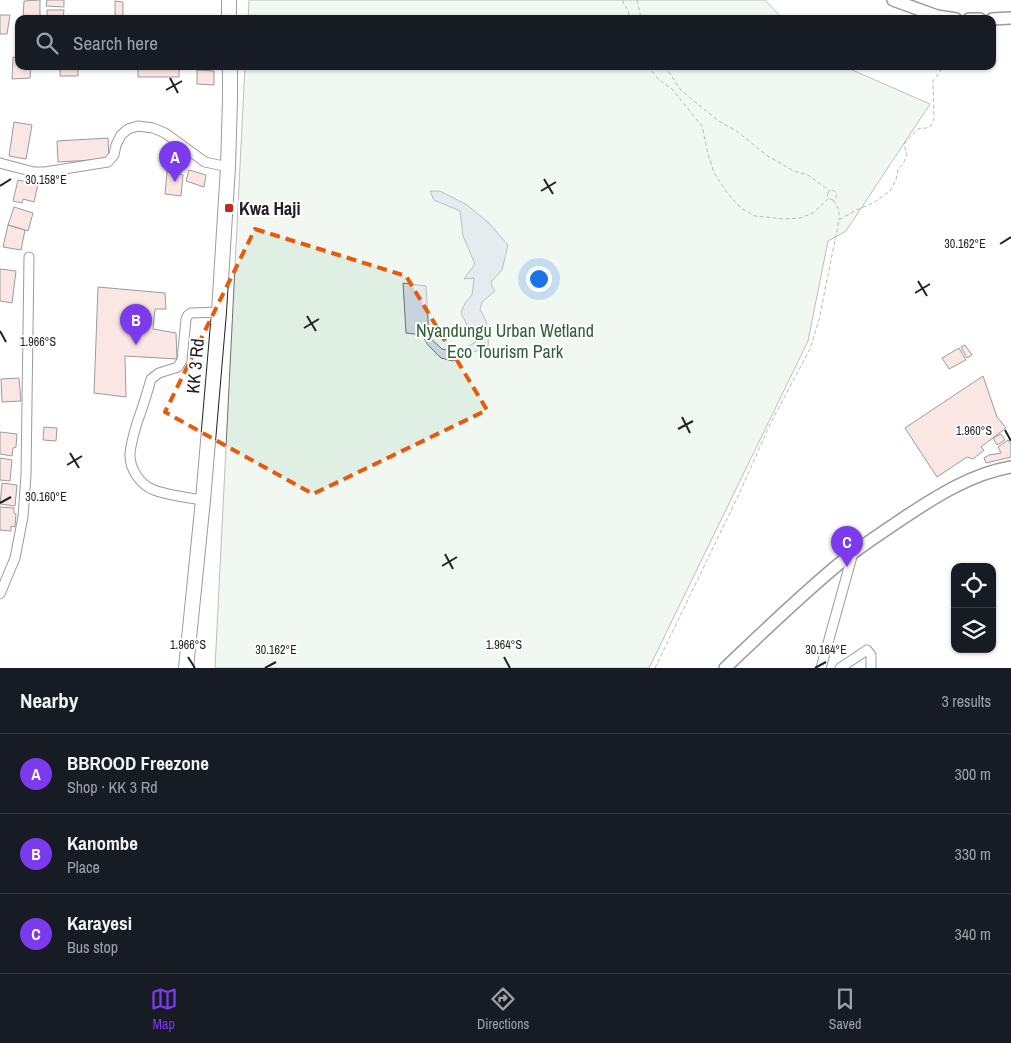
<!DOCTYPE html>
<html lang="en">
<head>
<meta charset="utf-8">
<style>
  body { margin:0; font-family:"Archivo Narrow",sans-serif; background:#20242c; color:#f1f3f6 }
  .controls { position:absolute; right:15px; bottom:15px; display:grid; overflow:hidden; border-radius:10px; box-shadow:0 1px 4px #0004 }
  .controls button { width:45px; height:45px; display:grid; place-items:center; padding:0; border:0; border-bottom:1px solid #363941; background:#171b24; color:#f1f3f6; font:25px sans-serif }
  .you { position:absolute; left:538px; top:278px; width:18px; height:18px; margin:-12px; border:4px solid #fff; border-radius:50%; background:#1a73e8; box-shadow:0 0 0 8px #1a73e833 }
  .badge { display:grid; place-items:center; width:32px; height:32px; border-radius:50%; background:#7c3aed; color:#fff; font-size:16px; font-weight:700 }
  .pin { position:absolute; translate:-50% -41px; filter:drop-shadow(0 1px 2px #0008) }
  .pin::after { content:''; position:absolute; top:26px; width:18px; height:15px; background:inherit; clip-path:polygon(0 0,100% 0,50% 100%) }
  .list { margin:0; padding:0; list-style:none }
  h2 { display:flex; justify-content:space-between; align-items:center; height:65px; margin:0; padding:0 20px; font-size:21px }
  h2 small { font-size:16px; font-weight:400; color:#9ea1a6 }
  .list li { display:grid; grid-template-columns:32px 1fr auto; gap:15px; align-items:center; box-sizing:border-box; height:80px; padding:0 20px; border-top:1px solid #363941 }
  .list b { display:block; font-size:19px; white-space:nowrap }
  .list p { margin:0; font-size:16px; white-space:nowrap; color:#9ea1a6 }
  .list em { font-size:16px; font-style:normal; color:#9ea1a6 }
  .icon { flex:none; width:28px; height:28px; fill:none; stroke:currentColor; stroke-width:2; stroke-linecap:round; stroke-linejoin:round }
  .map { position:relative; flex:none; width:1011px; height:668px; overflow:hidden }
  .search { position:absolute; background:#171b24; box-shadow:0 1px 4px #0004; left:15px; right:15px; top:15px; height:55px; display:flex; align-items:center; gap:12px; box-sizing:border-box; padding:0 18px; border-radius:10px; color:#9ea1a6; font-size:19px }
  .sheet { height:305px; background:#171b24 }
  nav { display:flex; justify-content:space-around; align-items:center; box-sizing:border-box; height:70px; border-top:1px solid #363941; background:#171b24; font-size:14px; color:#9ea1a6 }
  nav a { display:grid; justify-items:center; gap:2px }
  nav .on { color:#7c3aed }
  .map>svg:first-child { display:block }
</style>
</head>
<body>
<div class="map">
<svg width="1011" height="668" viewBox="0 0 1011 668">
  <rect width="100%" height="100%" fill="#fff"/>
  <path fill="#e0efe3" stroke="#6f6f6f" d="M249,0H765L783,19H248Z
    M245,66H843L930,104L846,231L828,241L808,341L649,668H215Z"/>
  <path fill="#c7d3dd" stroke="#6f6f6f" d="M430,191H440L467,205L489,223L508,245L502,270L491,282L492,286L495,291L482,302L480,310C488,320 489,334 488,347L468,354L453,361L441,358L428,345L422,335L406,333L403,283L426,286L429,337L442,349L457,352L476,342L461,313L465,303L472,295L474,278L464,279L475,264L463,236L460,211L434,200Z"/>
  <path fill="#f3c9c0" stroke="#222" d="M40,0V19H23L24,1Z
    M47,0H64V7L46,6Z
    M115,1L123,2V19H115Z
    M47,10H64L63,19H47Z
    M0,15H10L7,34H0Z
    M13,57L19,58V66H31L30,78L12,79Z
    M60,66H78V76H60Z
    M138,66H179V77H138Z
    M197,70L214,71V85L197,84Z
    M14,122L32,125L26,159L9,156Z
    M108,138L109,159L58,162L57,141Z
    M169,146L183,149L181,173L166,171Z
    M189,170L206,175L204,187L186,181Z
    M167,172L183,175L181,196L165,194Z
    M18,180L38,184L34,202L23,199L22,203L13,201Z
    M14,207L33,213L28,231L8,225Z
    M8,225L25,230L21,250L3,247Z
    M0,269L16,271L12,303L0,301Z
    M98,287L165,293L166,309H155L153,329L176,333L177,359L125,356L126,397L94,393Z
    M965,345L972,355L967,358L961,347Z
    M959,348L966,360L949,369L942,358Z
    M983,376L997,417L1006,428L981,447L984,450L973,459L967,457L937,477L905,428Z
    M19,378L21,401L2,402L1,379Z
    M44,427L57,428L56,441L43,440Z
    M0,432L17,434L16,447L13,448L12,456L0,454Z
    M1001,434L1005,440L997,445L993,438Z
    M1008,440L1011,444V457L986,463L984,458L989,455L1001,453L998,447Z
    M0,458L12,460L10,481L0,480Z
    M2,483L17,485L15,506L0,504Z
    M0,507L14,508V513L16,514L15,527L11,526V531L0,530Z"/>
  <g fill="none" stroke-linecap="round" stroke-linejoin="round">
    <defs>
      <path id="minor" d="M0,163L34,172H45L108,162L114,155L116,145L121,135L128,129L138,126L153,128L165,133L205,162L228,167
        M203,500C189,498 167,495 154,490C140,485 129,468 130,453C131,443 134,433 137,423C142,409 147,394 151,379L159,373L178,367L182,360L186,319L188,315L191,313L219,312
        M0,594L15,558L23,517L26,475L29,257
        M821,668L853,553
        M840,668L867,650L871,655V668"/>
      <path id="major" d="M893,0L937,16L956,19
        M969,19H980
        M992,19L1011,18
        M725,668C763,632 800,596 840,563C861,546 883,532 905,517C938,495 972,474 1011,467"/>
      <path id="highway" d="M229,0V19
        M186,668L203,500L219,312L228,167L230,100V66"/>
    </defs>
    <use href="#minor" stroke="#222" stroke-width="11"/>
    <use href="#major" stroke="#222" stroke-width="14"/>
    <use href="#highway" stroke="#222" stroke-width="16"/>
    <path stroke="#646464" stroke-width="1" stroke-dasharray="4 2.5" stroke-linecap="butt" d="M623,0V3L628,10L630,19
      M637,0L641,19
      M648,66L659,80L672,89L702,126L708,154L714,173L728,194L741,208L755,216L784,219L800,218L813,213L829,198
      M665,66L680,89L694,101L719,121L738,132L766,155L794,171L808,175L830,191
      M827.5 195a4.5 4.5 0 1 1 9 0a4.5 4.5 0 1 1-9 0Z
      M833,200L839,210V220
      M655,668L739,494L770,424L810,349L819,320L839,220L856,210L873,203L890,191L896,180L898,169L903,164L907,155L904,144L918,129L926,128L931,126L934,118L933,81L942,69L945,66"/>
    <use href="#minor" stroke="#fff" stroke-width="9"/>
    <use href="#major" stroke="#fff" stroke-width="11"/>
    <use href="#highway" stroke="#fff" stroke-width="14"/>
  </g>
  <path d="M0 0H1011V668H0ZM255,229L406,276L487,410L313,494L165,412Z" fill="#fff" fill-opacity=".55" fill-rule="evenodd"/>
  <path fill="none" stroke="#e8590c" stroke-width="4" stroke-dasharray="10 6" stroke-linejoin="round" d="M255,229L406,276L487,410L313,494L165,412Z"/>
  <path fill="none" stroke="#222" stroke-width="2" d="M170,78L178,93M166,90L182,81M544,179L553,194M0,186L11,179M541,191L556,182M1000,244L1011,237M918,281L927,296M915,293L930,284M307,316L316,331M304,328L319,319M0,331L6,342M682,417L690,433M678,429L693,421M1005,430L1011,441M70,453L79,468M67,465L82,456M0,503L11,497M445,554L453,569M442,566L457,557M188,657L195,668M504,657L510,668M265,668L276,662M815,668L826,662"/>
  <rect fill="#c62828" stroke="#fff" stroke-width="2" x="224" y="203" width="10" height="10" rx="2.5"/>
  <g text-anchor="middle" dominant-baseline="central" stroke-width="4" stroke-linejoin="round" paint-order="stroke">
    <g font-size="18" font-weight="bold" fill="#222" stroke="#fff" text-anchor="start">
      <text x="239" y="208">Kwa Haji</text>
    </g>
    <g font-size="18" fill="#2f5e38" stroke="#fff">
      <text x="505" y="330">Nyandungu Urban Wetland<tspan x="505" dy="21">Eco Tourism Park</tspan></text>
    </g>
    <g font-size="18" fill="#222" stroke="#fff">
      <text transform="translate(195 366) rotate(-85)">KK 3 Rd</text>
    </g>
  </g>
  <g font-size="12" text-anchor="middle" fill="#222" stroke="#fff" stroke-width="4" stroke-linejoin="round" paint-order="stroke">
    <text x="46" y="184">30.158°E</text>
    <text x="965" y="248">30.162°E</text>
    <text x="38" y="346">1.966°S</text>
    <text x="974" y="435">1.960°S</text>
    <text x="46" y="501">30.160°E</text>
    <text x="188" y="649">1.966°S</text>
    <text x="504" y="649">1.964°S</text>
    <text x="276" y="654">30.162°E</text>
    <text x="826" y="654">30.164°E</text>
  </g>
</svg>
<div class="controls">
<button><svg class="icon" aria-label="locate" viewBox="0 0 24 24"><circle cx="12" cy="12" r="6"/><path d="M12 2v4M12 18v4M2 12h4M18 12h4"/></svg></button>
<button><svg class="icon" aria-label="layers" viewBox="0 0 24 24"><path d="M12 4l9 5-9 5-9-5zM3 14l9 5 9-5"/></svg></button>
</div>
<div class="you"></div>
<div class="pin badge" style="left:175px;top:182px">A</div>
<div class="pin badge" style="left:136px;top:345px">B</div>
<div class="pin badge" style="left:847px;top:567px">C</div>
<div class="search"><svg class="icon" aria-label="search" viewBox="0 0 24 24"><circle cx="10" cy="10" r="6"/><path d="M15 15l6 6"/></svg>Search here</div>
</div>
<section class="sheet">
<h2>Nearby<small>3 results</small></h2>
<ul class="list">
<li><span class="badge">A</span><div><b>BBROOD Freezone</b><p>Shop · KK 3 Rd</p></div><em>300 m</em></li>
<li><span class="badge">B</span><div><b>Kanombe</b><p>Place</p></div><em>330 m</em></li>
<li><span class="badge">C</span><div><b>Karayesi</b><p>Bus stop</p></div><em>340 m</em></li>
</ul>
</section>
<nav>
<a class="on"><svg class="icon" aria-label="map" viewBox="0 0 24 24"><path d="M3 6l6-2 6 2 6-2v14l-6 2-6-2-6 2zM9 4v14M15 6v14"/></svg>Map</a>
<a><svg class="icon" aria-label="directions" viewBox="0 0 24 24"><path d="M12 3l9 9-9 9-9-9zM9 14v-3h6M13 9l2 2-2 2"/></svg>Directions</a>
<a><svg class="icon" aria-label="saved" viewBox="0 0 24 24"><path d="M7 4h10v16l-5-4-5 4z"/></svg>Saved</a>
</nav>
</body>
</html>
